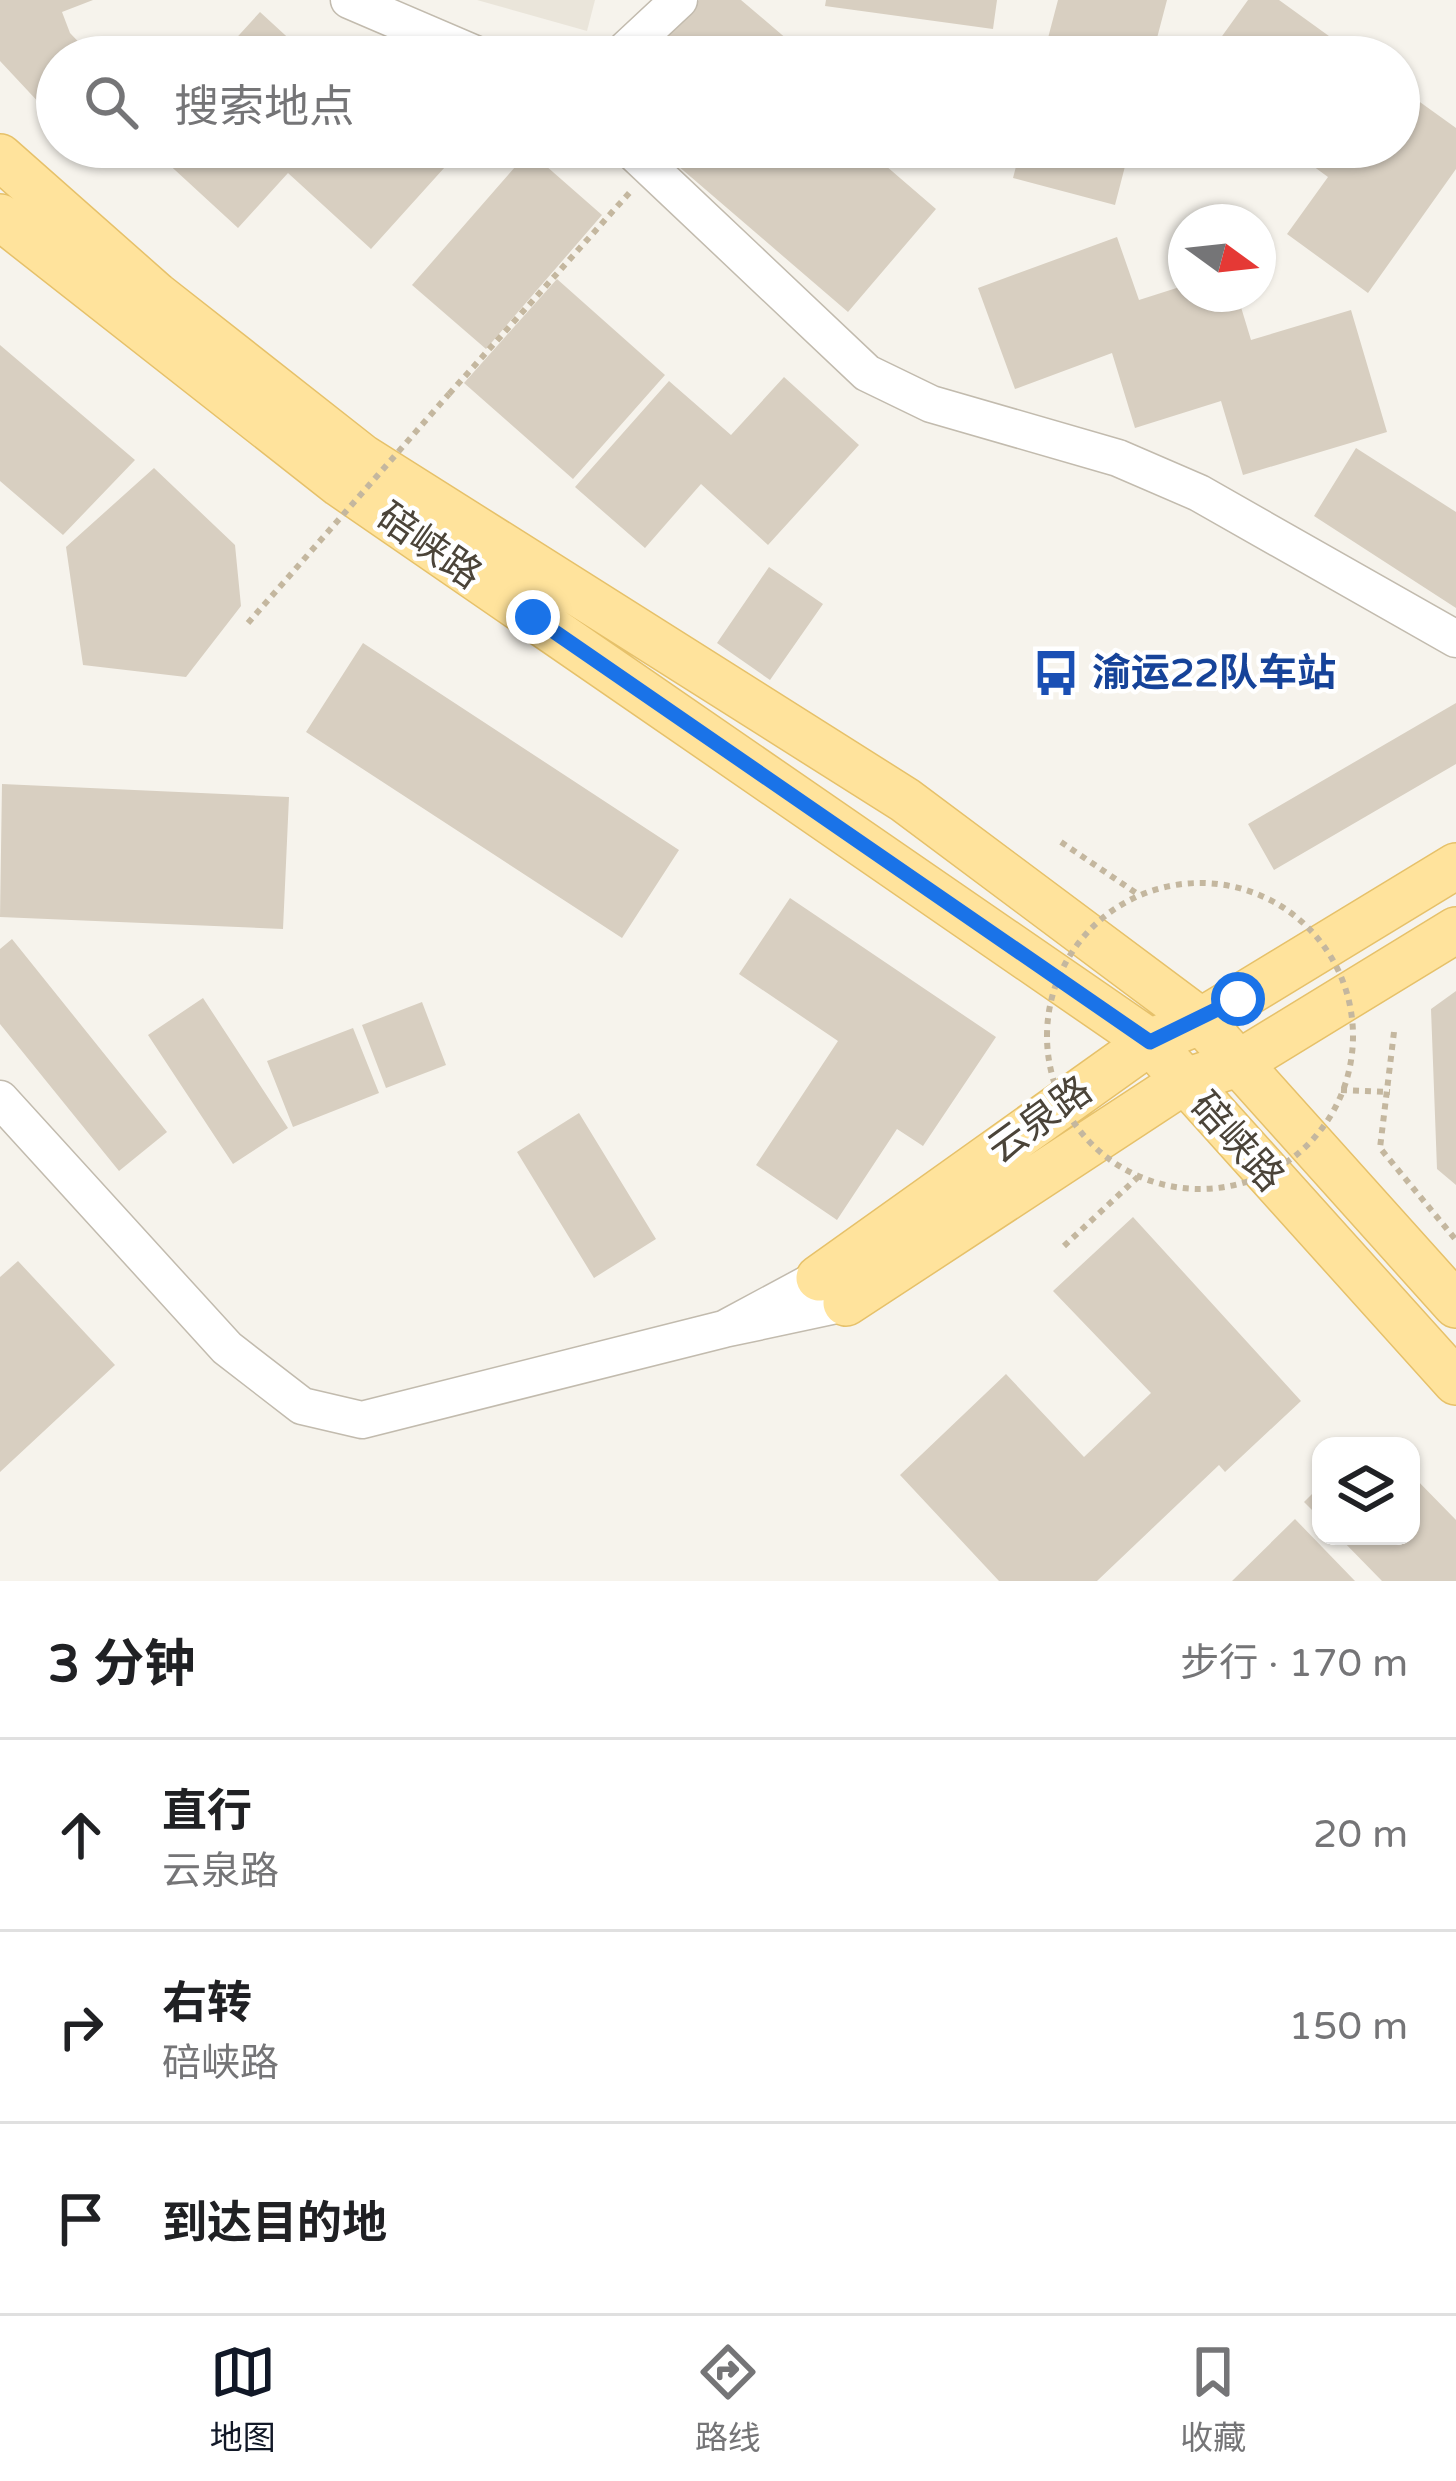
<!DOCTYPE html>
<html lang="zh">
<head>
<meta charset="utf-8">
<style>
  body { margin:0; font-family:"Varela Round","Noto Sans SC",sans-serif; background:#f2f2f2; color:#202124 }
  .controls { position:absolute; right:36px; bottom:36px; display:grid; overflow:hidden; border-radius:24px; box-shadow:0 3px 9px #0004 }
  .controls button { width:108px; height:108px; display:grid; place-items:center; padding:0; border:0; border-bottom:3px solid #e0e0e0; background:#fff; color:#202124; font:60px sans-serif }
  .compass { position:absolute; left:1168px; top:204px; width:108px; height:108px; border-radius:50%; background:#fff; box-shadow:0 3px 9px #0004; rotate:105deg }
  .stop { position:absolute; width:36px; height:36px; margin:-27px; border:9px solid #1a73e8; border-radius:50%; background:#fff }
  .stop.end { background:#1a73e8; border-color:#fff; box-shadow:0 3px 12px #0008 }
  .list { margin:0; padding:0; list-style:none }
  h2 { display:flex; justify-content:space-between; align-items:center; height:156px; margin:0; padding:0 48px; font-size:51px }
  h2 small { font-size:39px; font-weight:400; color:#757577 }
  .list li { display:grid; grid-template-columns:78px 1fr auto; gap:36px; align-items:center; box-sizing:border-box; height:192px; padding:0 48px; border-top:3px solid #e0e0e0 }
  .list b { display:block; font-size:45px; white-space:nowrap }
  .list p { margin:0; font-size:39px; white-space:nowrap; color:#757577 }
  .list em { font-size:39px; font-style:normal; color:#757577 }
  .icon { flex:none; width:66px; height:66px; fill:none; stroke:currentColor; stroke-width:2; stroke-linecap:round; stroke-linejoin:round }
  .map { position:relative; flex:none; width:1456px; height:1581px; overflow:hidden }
  .search { position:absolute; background:#fff; box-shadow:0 3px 9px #0004; left:36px; right:36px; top:36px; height:132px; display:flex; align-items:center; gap:30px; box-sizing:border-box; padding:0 42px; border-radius:66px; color:#757577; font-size:45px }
  .sheet { height:732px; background:#fff }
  nav { display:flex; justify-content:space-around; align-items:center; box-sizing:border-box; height:168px; border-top:3px solid #e0e0e0; background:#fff; font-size:33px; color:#757577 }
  nav a { display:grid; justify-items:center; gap:6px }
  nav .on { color:#111827 }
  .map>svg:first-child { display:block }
</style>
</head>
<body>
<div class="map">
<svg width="1456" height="1581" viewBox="0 0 1456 1581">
  <rect width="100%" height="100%" fill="#f6f3ec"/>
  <path fill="#eae5da" d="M477,0H595L587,31Z"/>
  <path fill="#d8cfc1" d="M0,0H93L62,12L70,33L93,57H57V122L0,61Z
    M699,0H741L788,40L774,57H650Z
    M826,0H997L993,29L825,6Z
    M1058,0H1167L1152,57H1043Z
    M1248,0H1279L1358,57H1207Z
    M260,12L309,57H219Z
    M399,39L418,57H382Z
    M1399,87L1456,128V169L1368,293L1287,234L1328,177L1287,147H1399Z
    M150,147H463L371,249L288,173L238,228Z
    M656,147H828L839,156L847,147H864L936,209L848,312Z
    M1021,147H1130L1115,205L1013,178Z
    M529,151L602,215L486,349L412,285Z
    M1117,237L1139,300L1186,285V294H1237L1251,340L1351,310L1387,432L1243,475L1221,401L1135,428L1112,353L1015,389L978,288Z
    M557,279L665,375L573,479L464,383Z
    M0,345L135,460L63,535L0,481Z
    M784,377L859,445L768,545L701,484L645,548L575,487L669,381L731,435Z
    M1356,448L1456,512V608L1314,516Z
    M154,468L235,545L241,606L186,677L83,665L66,547Z
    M769,567L823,604L770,680L717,643Z
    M363,643L679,850L622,938L306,732Z
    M1456,703V764L1274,870L1248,824Z
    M2,784L289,797L283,929L0,917Z
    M790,898L996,1037L923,1146L897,1129L837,1220L756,1165L838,1041L739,974Z
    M12,939L167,1132L119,1171L0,1024V949Z
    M1456,991V1185L1437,1169L1431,1009Z
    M203,998L288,1128L233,1164L148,1035Z
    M422,1002L446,1065L386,1088L362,1025Z
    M353,1028L379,1093L293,1127L267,1061Z
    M579,1113L656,1239L594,1278L517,1152Z
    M1133,1217L1301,1401L1225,1472L1219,1465L1097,1581H999L900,1475L1006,1374L1084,1457L1151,1393L1053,1291Z
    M18,1261L115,1365L0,1472V1277Z
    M1411,1474L1456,1520V1581H1382L1338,1536H1411Z
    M1321,1485V1519L1304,1502Z
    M1295,1519L1355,1581H1232Z"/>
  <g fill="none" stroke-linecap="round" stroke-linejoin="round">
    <defs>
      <path id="minor" d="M349,0L482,57
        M618,57L679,0
        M628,147L867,373L931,404L1118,458L1199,493L1456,639
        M0,1099L227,1348L302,1406L362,1420L724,1329
        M819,1278L724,1329L846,1303"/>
      <path id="major" d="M0,157L156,295L362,457L905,800L1201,1021L1456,1305
        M0,217L340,484L1150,1042L1456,1382
        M819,1278L1150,1042L1201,1021L1456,866
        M846,1303L1183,1082L1237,1064L1456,930"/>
    </defs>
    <use href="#minor" stroke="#c2bbae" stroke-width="39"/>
    <use href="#major" stroke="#e6c16a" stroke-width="48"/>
    <path stroke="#c4b79f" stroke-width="6" stroke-dasharray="6 6" stroke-linecap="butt" d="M449,394L631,191
      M1061,842L1139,895
      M1394,1032L1380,1148L1456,1240
      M1341,1090L1390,1092
      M1064,1246L1138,1177"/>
    <use href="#minor" stroke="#fff" stroke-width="36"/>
    <use href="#major" stroke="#ffe39c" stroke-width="45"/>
    <path stroke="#c4b79f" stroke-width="6" stroke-dasharray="6 6" stroke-linecap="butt" d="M248,623L449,394
      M1047 1036a153 153 0 1 1 306 0a153 153 0 1 1-306 0Z"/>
  </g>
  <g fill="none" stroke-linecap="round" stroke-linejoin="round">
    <path stroke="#1a73e8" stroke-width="15" d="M533,617L1150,1042L1238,999"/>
  </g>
  <defs>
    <symbol id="bus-bare" viewBox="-9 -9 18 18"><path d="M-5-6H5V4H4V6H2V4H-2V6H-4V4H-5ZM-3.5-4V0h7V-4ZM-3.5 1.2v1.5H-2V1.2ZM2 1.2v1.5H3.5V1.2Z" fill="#1a4fb4" stroke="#fff" stroke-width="2.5" paint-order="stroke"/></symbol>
  </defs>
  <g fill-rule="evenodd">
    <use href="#bus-bare" x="1023" y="640" width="66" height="66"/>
  </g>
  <g text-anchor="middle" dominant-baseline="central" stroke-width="9" stroke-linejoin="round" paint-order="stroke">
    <g font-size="39" fill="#4b4439" stroke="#fff">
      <text transform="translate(429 546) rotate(35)">碚峡路</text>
      <text transform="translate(1040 1120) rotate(-36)">云泉路</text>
      <text transform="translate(1237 1142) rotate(48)">碚峡路</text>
    </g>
    <g font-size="39" font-weight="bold" fill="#164399" stroke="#fff" text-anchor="start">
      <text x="1092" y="673">渝运22队车站</text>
    </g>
  </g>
</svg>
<div class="controls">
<button><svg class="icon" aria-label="layers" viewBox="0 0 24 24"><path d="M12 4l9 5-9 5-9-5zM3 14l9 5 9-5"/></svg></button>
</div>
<svg class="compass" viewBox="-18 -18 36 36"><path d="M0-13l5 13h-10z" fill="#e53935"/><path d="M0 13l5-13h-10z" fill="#757577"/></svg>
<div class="stop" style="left:1238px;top:999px"></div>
<div class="stop end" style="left:533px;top:617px"></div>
<div class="search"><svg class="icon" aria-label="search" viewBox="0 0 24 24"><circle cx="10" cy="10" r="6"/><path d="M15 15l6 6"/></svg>搜索地点</div>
</div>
<section class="sheet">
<h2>3 分钟<small>步行 · 170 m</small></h2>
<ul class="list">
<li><svg class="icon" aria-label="ahead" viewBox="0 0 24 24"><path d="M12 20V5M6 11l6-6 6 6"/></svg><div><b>直行</b><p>云泉路</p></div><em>20 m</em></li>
<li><svg class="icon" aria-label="right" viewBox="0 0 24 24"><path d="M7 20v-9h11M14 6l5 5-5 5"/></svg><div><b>右转</b><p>碚峡路</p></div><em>150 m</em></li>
<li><svg class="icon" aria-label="arrive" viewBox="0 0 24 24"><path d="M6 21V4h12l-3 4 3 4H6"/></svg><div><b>到达目的地</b></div></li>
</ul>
</section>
<nav>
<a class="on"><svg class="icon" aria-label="map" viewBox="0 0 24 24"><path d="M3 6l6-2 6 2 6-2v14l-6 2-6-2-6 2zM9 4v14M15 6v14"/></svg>地图</a>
<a><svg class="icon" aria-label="directions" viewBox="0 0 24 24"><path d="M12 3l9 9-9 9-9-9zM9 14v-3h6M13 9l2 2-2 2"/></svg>路线</a>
<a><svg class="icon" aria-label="saved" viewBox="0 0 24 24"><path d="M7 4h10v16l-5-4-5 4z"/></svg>收藏</a>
</nav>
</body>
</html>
